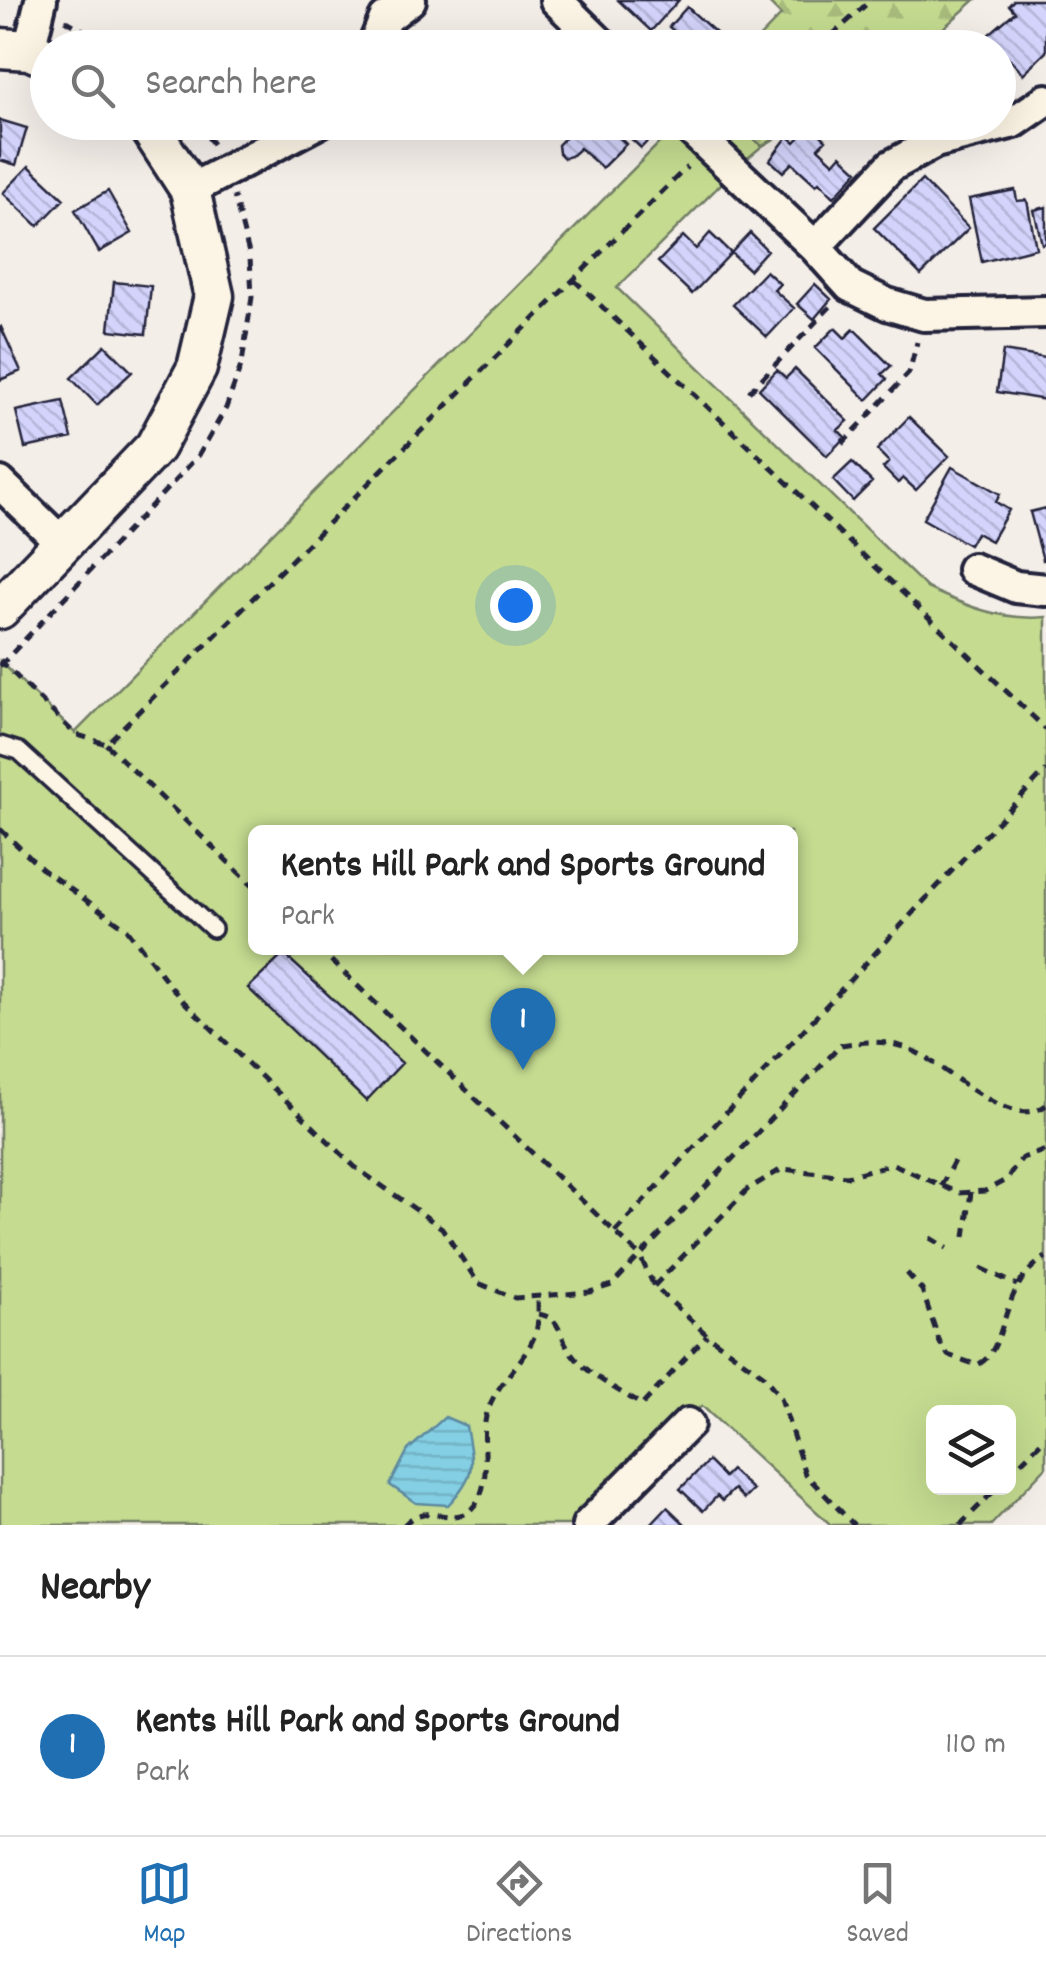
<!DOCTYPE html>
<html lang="en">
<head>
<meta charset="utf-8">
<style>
  body { margin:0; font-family:Dekko,sans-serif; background:#f2f2f2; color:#222 }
  .controls { position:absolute; right:30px; bottom:30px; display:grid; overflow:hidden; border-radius:15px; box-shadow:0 10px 40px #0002 }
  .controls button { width:90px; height:90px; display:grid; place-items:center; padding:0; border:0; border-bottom:2px solid #e0e0e0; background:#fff; color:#222; font:50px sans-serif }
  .you { position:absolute; left:515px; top:605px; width:35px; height:35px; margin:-25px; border:8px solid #fff; border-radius:50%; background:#1a73e8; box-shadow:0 0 0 15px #1a73e833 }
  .badge { display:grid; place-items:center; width:65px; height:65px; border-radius:50%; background:#1f6fb2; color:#fff; font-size:32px; font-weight:700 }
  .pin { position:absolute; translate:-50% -82px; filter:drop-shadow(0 2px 5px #0008) }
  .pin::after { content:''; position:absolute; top:52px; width:35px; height:30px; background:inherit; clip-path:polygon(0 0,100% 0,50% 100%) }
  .popup { position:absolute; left:248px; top:825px; width:550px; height:130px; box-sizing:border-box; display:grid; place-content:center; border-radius:15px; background:#fff; filter:drop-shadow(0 2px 8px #0005); font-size:32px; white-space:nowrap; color:#767676 }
  .popup b { font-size:38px; color:#222 }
  .popup::after { content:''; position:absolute; left:50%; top:100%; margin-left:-20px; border:20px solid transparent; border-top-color:#fff }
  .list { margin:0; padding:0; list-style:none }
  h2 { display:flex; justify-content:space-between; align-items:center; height:130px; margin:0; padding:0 40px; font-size:42px }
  h2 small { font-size:32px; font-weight:400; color:#767676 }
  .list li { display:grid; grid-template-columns:65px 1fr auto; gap:30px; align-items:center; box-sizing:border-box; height:180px; padding:0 40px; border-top:2px solid #e0e0e0 }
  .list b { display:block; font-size:38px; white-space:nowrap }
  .list p { margin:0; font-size:32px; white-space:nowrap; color:#767676 }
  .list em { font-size:32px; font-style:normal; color:#767676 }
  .icon { flex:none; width:55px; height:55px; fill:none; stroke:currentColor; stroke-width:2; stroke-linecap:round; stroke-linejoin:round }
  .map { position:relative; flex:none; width:1046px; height:1525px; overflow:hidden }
  .search { position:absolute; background:#fff; box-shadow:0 10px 40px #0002; left:30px; right:30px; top:30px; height:110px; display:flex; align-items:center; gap:25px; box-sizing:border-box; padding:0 35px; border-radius:55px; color:#767676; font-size:38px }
  .sheet { height:310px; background:#fff }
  nav { display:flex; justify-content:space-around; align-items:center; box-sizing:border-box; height:140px; border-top:2px solid #e0e0e0; background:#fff; font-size:28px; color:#767676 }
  nav a { display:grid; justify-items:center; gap:5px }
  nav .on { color:#1f6fb2 }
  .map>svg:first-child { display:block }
</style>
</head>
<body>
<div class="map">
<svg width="1046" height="1525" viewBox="0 0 1046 1525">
  <defs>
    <pattern id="forest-firs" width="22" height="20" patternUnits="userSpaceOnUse" patternTransform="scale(2.5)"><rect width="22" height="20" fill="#c4db90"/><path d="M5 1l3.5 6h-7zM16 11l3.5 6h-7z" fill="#a8bc7d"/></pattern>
    <pattern id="water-rules" width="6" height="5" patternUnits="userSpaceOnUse" patternTransform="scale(2.5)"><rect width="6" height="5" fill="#84cfe4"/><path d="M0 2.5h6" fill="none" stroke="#72b1c4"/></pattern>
    <pattern id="building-back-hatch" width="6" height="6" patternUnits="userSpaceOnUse" patternTransform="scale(2.5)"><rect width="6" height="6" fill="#d3d3fb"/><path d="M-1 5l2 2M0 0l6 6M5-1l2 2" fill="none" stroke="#b5b5d8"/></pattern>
  </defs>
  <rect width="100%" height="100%" fill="#f4eee9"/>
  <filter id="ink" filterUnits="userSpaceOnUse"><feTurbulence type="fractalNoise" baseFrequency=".01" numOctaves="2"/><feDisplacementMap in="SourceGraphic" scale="20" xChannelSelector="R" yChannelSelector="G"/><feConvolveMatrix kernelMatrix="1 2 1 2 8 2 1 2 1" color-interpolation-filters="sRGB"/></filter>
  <g filter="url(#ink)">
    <path fill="#c4db90" stroke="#737e66" stroke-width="2.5" fill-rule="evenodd" d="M679,123H801L762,146L742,163L617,288L927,588C966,606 1002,621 1046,617V1467L991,1525H831L702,1406L684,1421L585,1525H0V661L75,733ZM255,832H790V948H255ZM934,1412H1008V1488H934Z"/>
    <path fill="url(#forest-firs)" stroke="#737e66" stroke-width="2.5" d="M766,0H975L922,47H750L781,15Z
      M735,123H801L762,146Z"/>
    <path fill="url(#water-rules)" stroke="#5d8aa0" stroke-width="2.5" d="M445,1417L466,1426C473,1466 477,1474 448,1505L416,1503L390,1485L408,1450Z"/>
    <path fill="url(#building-back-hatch)" stroke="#22223b" stroke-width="2.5" d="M618,0H679L651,31Z
      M1014,0H1046V52L1023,74L988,35L1015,12L1009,5Z
      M687,7L726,42L721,48H688L690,45L669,27Z
      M0,120L27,128L16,165L0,160Z
      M580,122H595L604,130L608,126L626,144L602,168L580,148L571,156L564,158L559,153L558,145Z
      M630,122H651L659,129L641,148L623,131Z
      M811,125L826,140L818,148L834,163L841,155L858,171L834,197L819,182L816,185L792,163L783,172L770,160L788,136L795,142Z
      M29,166L64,199L38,226L3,193Z
      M922,180L969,228L921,275L874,228Z
      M1015,190L1017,201L1027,200L1036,248L982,262L969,199Z
      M108,191L132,233L99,252L75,210Z
      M1046,207V243L1042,244L1034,210Z
      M710,233L731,253L692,294L658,262L683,236L696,249Z
      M750,233L767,250L749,270L731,253Z
      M766,271L780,284L774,290L794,308L767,337L733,305Z
      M114,282L151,286L146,334L109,330Z
      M815,284L831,299L814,319L797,304Z
      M1,327L21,371L0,380V328Z
      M835,328L845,338L854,329L891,366L882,374L887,379L867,400L815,348Z
      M105,345L132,372L97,405L71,378Z
      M1003,351L1046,358V400L997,392Z
      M795,369L848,421L838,430L845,437L827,456L759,389L777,370L786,378Z
      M63,401L72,438L25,448L16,411Z
      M909,417L949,456L916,490L903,478L898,483L883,468L889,462L877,450Z
      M852,462L872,482L853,501L833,480Z
      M952,467L1000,494L996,502L1009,510L991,541L976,533L969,545L923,519Z
      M1046,508V559L1043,560L1030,512Z
      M284,954L402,1063L366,1101L248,988Z
      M708,1461L724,1477L731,1470L753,1490L744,1499L734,1489L722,1501L717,1496L703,1511L680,1489Z
      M667,1507L686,1525H650Z"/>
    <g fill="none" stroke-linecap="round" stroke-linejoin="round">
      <defs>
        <path id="service" d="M0,745L19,751L213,929"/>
        <path id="minor" d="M556,0L605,48
          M373,48L385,19L410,0
          M29,50L41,0
          M683,122L815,247L850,286L887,304L924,315L1046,312
          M190,190L319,122
          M815,247L891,166L935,142L1014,122L1046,100
          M0,483L61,542
          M973,569L1016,587L1046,590
          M588,1525L688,1424"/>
        <path id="tertiary" d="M0,48L29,50L48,58
          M0,609L155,447L197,368L214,296L190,190L146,122"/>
      </defs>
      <use href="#service" stroke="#22223b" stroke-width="22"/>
      <use href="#minor" stroke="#22223b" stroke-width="38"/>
      <use href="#tertiary" stroke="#22223b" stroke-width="45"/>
      <path stroke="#22223b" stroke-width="5" stroke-dasharray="10 8" stroke-linecap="butt" d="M65,20L115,48
        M818,48L871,0
        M197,122L213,144
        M574,280L1046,729
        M749,392L831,306
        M842,444L909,373L917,342
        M0,660L75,734L106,744L687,167
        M0,666L199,455L226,408L242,363L252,297L250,257L234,196
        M106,744L255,888
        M0,829L42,869L127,929L179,997L355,1167L442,1228L478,1283L515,1298L590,1292L612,1285L841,1045C867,1041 885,1040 909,1049C944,1062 1010,1134 1046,1105
        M318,948L640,1256L654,1286L707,1335L763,1375L781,1398L805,1474L854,1525
        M941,1186L955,1159
        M615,1232L1046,770
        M965,1237L971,1192
        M930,1238L947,1248
        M981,1268L1017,1285
        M907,1273L922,1290L940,1343L948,1355L977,1365C1010,1350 997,1286 1046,1257
        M654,1286L748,1189L782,1169L847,1176L893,1164L958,1193L985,1191L1006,1180L1022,1158L1046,1150
        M538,1314C559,1317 558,1330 567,1346C582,1373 617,1389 642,1405L707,1335
        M1008,1475L1046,1437
        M404,1525C426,1501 446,1525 468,1512C494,1491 482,1450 485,1422C490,1387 522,1367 535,1335C539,1324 538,1309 538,1296
        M960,1525L997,1488"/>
      <use href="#service" stroke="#fcf5e5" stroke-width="15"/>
      <use href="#minor" stroke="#fcf5e5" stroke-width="30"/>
      <use href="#tertiary" stroke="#fcf5e5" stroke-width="38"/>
    </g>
  </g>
</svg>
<div class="controls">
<button><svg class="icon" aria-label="layers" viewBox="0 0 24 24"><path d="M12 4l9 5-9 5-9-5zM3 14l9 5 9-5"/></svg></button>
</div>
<div class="you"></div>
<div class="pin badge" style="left:523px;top:1070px">1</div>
<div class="popup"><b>Kents Hill Park and Sports Ground</b>Park</div>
<div class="search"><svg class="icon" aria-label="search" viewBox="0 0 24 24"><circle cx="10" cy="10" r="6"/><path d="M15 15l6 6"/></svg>Search here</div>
</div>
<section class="sheet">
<h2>Nearby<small></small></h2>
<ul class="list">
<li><span class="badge">1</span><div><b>Kents Hill Park and Sports Ground</b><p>Park</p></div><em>110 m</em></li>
</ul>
</section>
<nav>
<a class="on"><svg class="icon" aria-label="map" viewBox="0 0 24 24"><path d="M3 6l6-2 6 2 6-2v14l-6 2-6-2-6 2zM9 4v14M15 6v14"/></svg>Map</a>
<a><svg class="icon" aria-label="directions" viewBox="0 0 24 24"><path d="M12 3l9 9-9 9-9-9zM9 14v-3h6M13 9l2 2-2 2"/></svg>Directions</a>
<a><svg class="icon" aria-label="saved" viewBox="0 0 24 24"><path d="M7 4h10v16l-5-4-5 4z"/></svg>Saved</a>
</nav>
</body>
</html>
